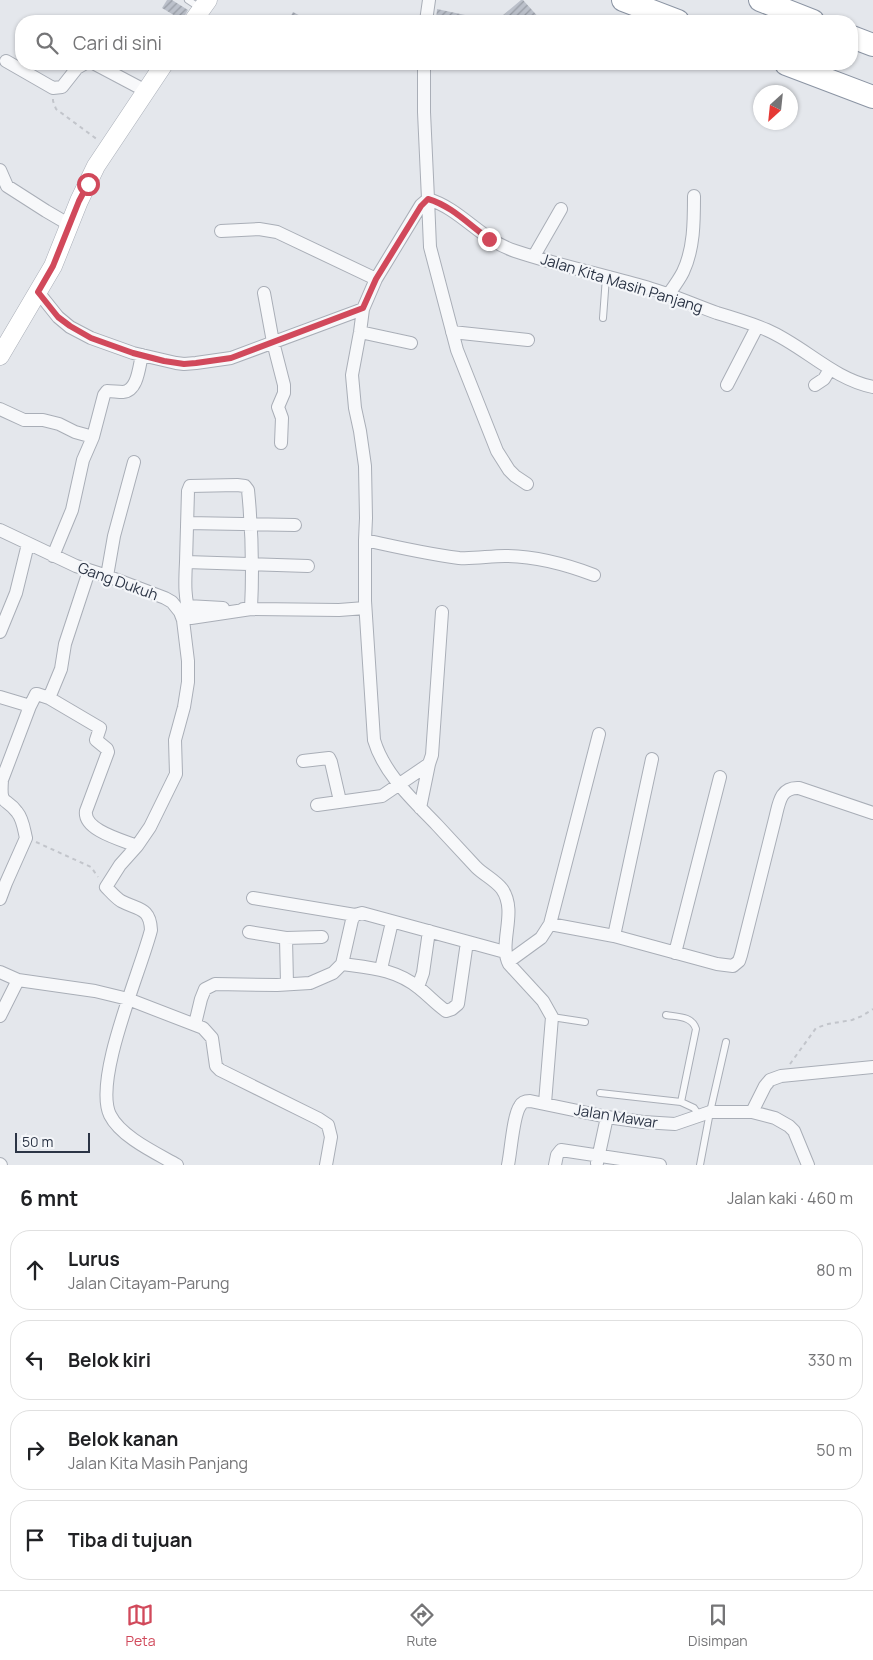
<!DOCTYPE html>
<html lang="id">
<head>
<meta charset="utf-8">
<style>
  body { margin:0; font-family:Manrope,sans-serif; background:#f2f2f2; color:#202124 }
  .compass { position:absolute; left:753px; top:85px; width:45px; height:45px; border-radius:50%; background:#fff; box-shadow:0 1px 4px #0004; rotate:207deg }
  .scale { position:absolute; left:15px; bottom:12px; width:75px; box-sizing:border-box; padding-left:5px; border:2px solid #2b3445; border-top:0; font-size:14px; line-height:18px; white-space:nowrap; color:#2b3445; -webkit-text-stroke:4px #f4f6f9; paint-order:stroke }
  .stop { position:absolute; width:15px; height:15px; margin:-11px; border:4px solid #d1495b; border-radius:50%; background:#fff }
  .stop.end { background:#d1495b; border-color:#fff; box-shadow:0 1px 5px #0008 }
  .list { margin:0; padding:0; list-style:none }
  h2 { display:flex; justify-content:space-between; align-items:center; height:65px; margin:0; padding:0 20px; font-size:21px }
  h2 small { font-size:16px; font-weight:400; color:#757577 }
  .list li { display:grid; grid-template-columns:32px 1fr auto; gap:15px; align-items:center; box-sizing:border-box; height:80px; margin:0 10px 10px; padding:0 10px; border:1px solid #e0e0e0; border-radius:20px }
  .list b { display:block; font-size:19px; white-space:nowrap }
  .list p { margin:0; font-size:16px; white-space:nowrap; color:#757577 }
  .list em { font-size:16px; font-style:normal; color:#757577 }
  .icon { flex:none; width:28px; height:28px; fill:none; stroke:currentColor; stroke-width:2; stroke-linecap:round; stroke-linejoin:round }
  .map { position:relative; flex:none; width:873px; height:1165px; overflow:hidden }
  .search { position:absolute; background:#fff; box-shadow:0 1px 4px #0004; left:15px; right:15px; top:15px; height:55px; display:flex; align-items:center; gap:12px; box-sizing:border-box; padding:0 18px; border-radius:20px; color:#757577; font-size:19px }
  .sheet { height:425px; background:#fff }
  nav { display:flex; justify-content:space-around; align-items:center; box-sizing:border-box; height:70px; border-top:1px solid #e0e0e0; background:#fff; font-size:14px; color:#757577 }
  nav a { display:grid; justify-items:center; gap:2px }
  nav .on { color:#d1495b }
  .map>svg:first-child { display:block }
</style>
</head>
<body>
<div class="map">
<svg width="873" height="1165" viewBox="0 0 873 1165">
  <defs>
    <pattern id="building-hatch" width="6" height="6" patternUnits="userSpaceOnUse" patternTransform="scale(1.25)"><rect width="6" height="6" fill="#bbc0ca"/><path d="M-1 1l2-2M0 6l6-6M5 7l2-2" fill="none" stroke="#989da6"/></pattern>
  </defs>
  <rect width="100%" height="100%" fill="#e4e7ec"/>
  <path fill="url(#building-hatch)" d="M167,0H172L188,10L182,20L162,8Z
    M521,0H523L542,21H496Z
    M437,9L479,18L478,21H436Z
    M293,12L310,21H288Z"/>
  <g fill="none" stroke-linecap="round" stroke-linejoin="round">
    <defs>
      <path id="lane" d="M188,0L200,8
        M603,318L606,277
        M666,1015C678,1017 692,1016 696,1029L681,1102
        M552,1017L585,1022
        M600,1093L681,1102L694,1108L699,1115
        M700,1165L710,1112L726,1042"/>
      <path id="street" d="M426,21L429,0
        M6,61L53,88L62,87L77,68L84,64
        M95,64L146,91
        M0,170L7,186L46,211L70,225
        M221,231L259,229L277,232L376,279
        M534,256L561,209
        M38,292L58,317L70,327L91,338L133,353L176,363L184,364L196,363L231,358L363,309L376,279L421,205L428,199L424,112V64
        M264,293L273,342L284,385V393L278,407L282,418L281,443
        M668,295C673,288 679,280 683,272C694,249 694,222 694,196
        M363,309L360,332L352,375L355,408L360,431L365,466L366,518L365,540V601L374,740C384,774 413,800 437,825C450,839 463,853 476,867C484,875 495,880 502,889C518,912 498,943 509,964L543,1001L552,1017L545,1103
        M360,332L411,343
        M452,332L528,340
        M727,385L757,327
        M815,385L824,379L830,369
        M0,409L24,420H43L59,424L75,432L93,437
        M527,484L515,476L509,470L497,451L457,350L430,247L428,199C461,209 481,240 515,251C557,265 600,274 642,286C668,293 692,304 717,313C734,318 751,323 767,330C804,346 833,379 873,387
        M187,523L295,525
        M0,530L76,566L107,576L165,598L172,602L180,612L183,620L188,661V682L184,707L175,740L176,774L150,827L137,846L120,865L106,887C111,892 115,897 121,901C138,910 150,907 151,930C141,970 93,1079 110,1115C121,1137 156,1153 177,1165
        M365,540C396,547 427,554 459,558C474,559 490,556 505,556C536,556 565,564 594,575
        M53,556L72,510L83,460L93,437L104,395L107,391C112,391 118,392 123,392C138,391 139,366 142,355
        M186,562C185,582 184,599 191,618L251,609C253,569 252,530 248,490L245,486L237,485L190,486L188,491L186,562L308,566
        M107,576L114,536L134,462
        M187,606L223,608
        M243,609L339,610L365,608
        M0,632L16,593L28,544
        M0,697L30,706L2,780C0,807 5,796 17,812C23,819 24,830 26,838L6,883L0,899
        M49,698L61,669L65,644L89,571
        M30,706L36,694H37L49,698L100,728L96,740L107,749L108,752L86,811C83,830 122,840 137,846
        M303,761L329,758L331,762L340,801
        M317,805L382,796L429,764L432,755L442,612
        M420,808L429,764
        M253,898L355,915
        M550,924L614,936L717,964L733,966L739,961L741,955L775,819C779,803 780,787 799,788L873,813
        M249,932L286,938L287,984
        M614,936L652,759
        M286,938L322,937
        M675,953L720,777
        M508,962L541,938L550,924L599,734
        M342,964C371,968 395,969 419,988C428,995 436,1004 446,1011L452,1009L458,1004L467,942
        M381,969L392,922
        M0,972L18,980L0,1016
        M18,980L95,991L128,999L203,1028L212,1038L216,1066L220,1070L319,1119L328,1125L331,1137L326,1165
        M418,987L423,973L429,931
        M195,1024L201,999L205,989L215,984L277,985L310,983L333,973L342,964L352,920L355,915L362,913L505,952
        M752,1112L765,1086L770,1080L781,1076L873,1067
        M597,1163L607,1117
        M0,1164L1,1165
        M508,1165C511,1151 513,1116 520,1106C522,1102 525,1101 530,1101L607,1117L643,1122L675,1124L710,1112H752L775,1118L789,1126L794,1131L808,1165
        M555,1165L557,1155L561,1150L660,1165"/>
      <path id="secondary" d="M193,21L208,0
        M0,356L53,266L79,201L96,166L164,64"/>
      <path id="highway" d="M623,0L678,21
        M760,0L813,21
        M852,37L873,45
        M786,64L873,97"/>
    </defs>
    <use href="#lane" stroke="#a9aeb7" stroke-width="8"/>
    <use href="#street" stroke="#a9aeb7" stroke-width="14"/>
    <use href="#secondary" stroke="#a9aeb7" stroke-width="19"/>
    <use href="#highway" stroke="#8b94a3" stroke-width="24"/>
    <path stroke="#c2c5cb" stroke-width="2" stroke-dasharray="4 4" stroke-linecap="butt" d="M53,99V101L56,109L98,140
      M36,842L91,867L98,877
      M790,1064L816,1028L828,1024L852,1020L862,1016L873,1009"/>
    <use href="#lane" stroke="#f7f8fa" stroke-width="6"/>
    <use href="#street" stroke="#f7f8fa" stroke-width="12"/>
    <use href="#secondary" stroke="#fff" stroke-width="18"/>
    <use href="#highway" stroke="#fff" stroke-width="22"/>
  </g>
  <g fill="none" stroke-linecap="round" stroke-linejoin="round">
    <path stroke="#d1495b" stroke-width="6" d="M88,184L79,201L53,266L38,292L58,317L70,326L91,338L133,353L164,361L184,364L196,363L231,358L363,308L376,279L421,206L428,199C452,206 469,225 489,239"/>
  </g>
  <g text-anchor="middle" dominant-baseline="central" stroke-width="4.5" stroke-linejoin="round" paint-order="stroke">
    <g font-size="15" fill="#2b3445" stroke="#f4f6f9">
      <text transform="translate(622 283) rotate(17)">Jalan Kita Masih Panjang</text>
      <text transform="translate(118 581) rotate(20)">Gang Dukuh</text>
      <text transform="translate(616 1116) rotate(9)">Jalan Mawar</text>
    </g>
  </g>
</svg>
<svg class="compass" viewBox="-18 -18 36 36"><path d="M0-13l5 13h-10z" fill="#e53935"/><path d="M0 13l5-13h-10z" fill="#757577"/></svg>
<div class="scale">50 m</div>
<div class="stop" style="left:88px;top:184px"></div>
<div class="stop end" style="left:489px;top:239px"></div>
<div class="search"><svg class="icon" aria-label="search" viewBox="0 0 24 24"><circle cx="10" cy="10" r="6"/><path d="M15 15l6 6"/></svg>Cari di sini</div>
</div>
<section class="sheet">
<h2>6 mnt<small>Jalan kaki · 460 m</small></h2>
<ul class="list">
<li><svg class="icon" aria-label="ahead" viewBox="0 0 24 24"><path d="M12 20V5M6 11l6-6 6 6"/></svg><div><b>Lurus</b><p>Jalan Citayam-Parung</p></div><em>80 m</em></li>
<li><svg class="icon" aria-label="left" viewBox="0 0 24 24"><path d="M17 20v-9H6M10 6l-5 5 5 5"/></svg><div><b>Belok kiri</b></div><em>330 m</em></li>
<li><svg class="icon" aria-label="right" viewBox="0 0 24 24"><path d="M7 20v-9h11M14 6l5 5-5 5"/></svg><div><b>Belok kanan</b><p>Jalan Kita Masih Panjang</p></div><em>50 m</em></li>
<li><svg class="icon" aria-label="arrive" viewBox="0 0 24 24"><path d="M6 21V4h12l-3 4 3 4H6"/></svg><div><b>Tiba di tujuan</b></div></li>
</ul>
</section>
<nav>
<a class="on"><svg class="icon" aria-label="map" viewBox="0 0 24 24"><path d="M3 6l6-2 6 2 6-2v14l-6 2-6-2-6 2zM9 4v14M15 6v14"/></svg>Peta</a>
<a><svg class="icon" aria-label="directions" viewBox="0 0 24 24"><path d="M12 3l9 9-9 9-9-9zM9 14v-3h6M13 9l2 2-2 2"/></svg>Rute</a>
<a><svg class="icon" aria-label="saved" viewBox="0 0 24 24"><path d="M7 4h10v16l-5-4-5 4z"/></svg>Disimpan</a>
</nav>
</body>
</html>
